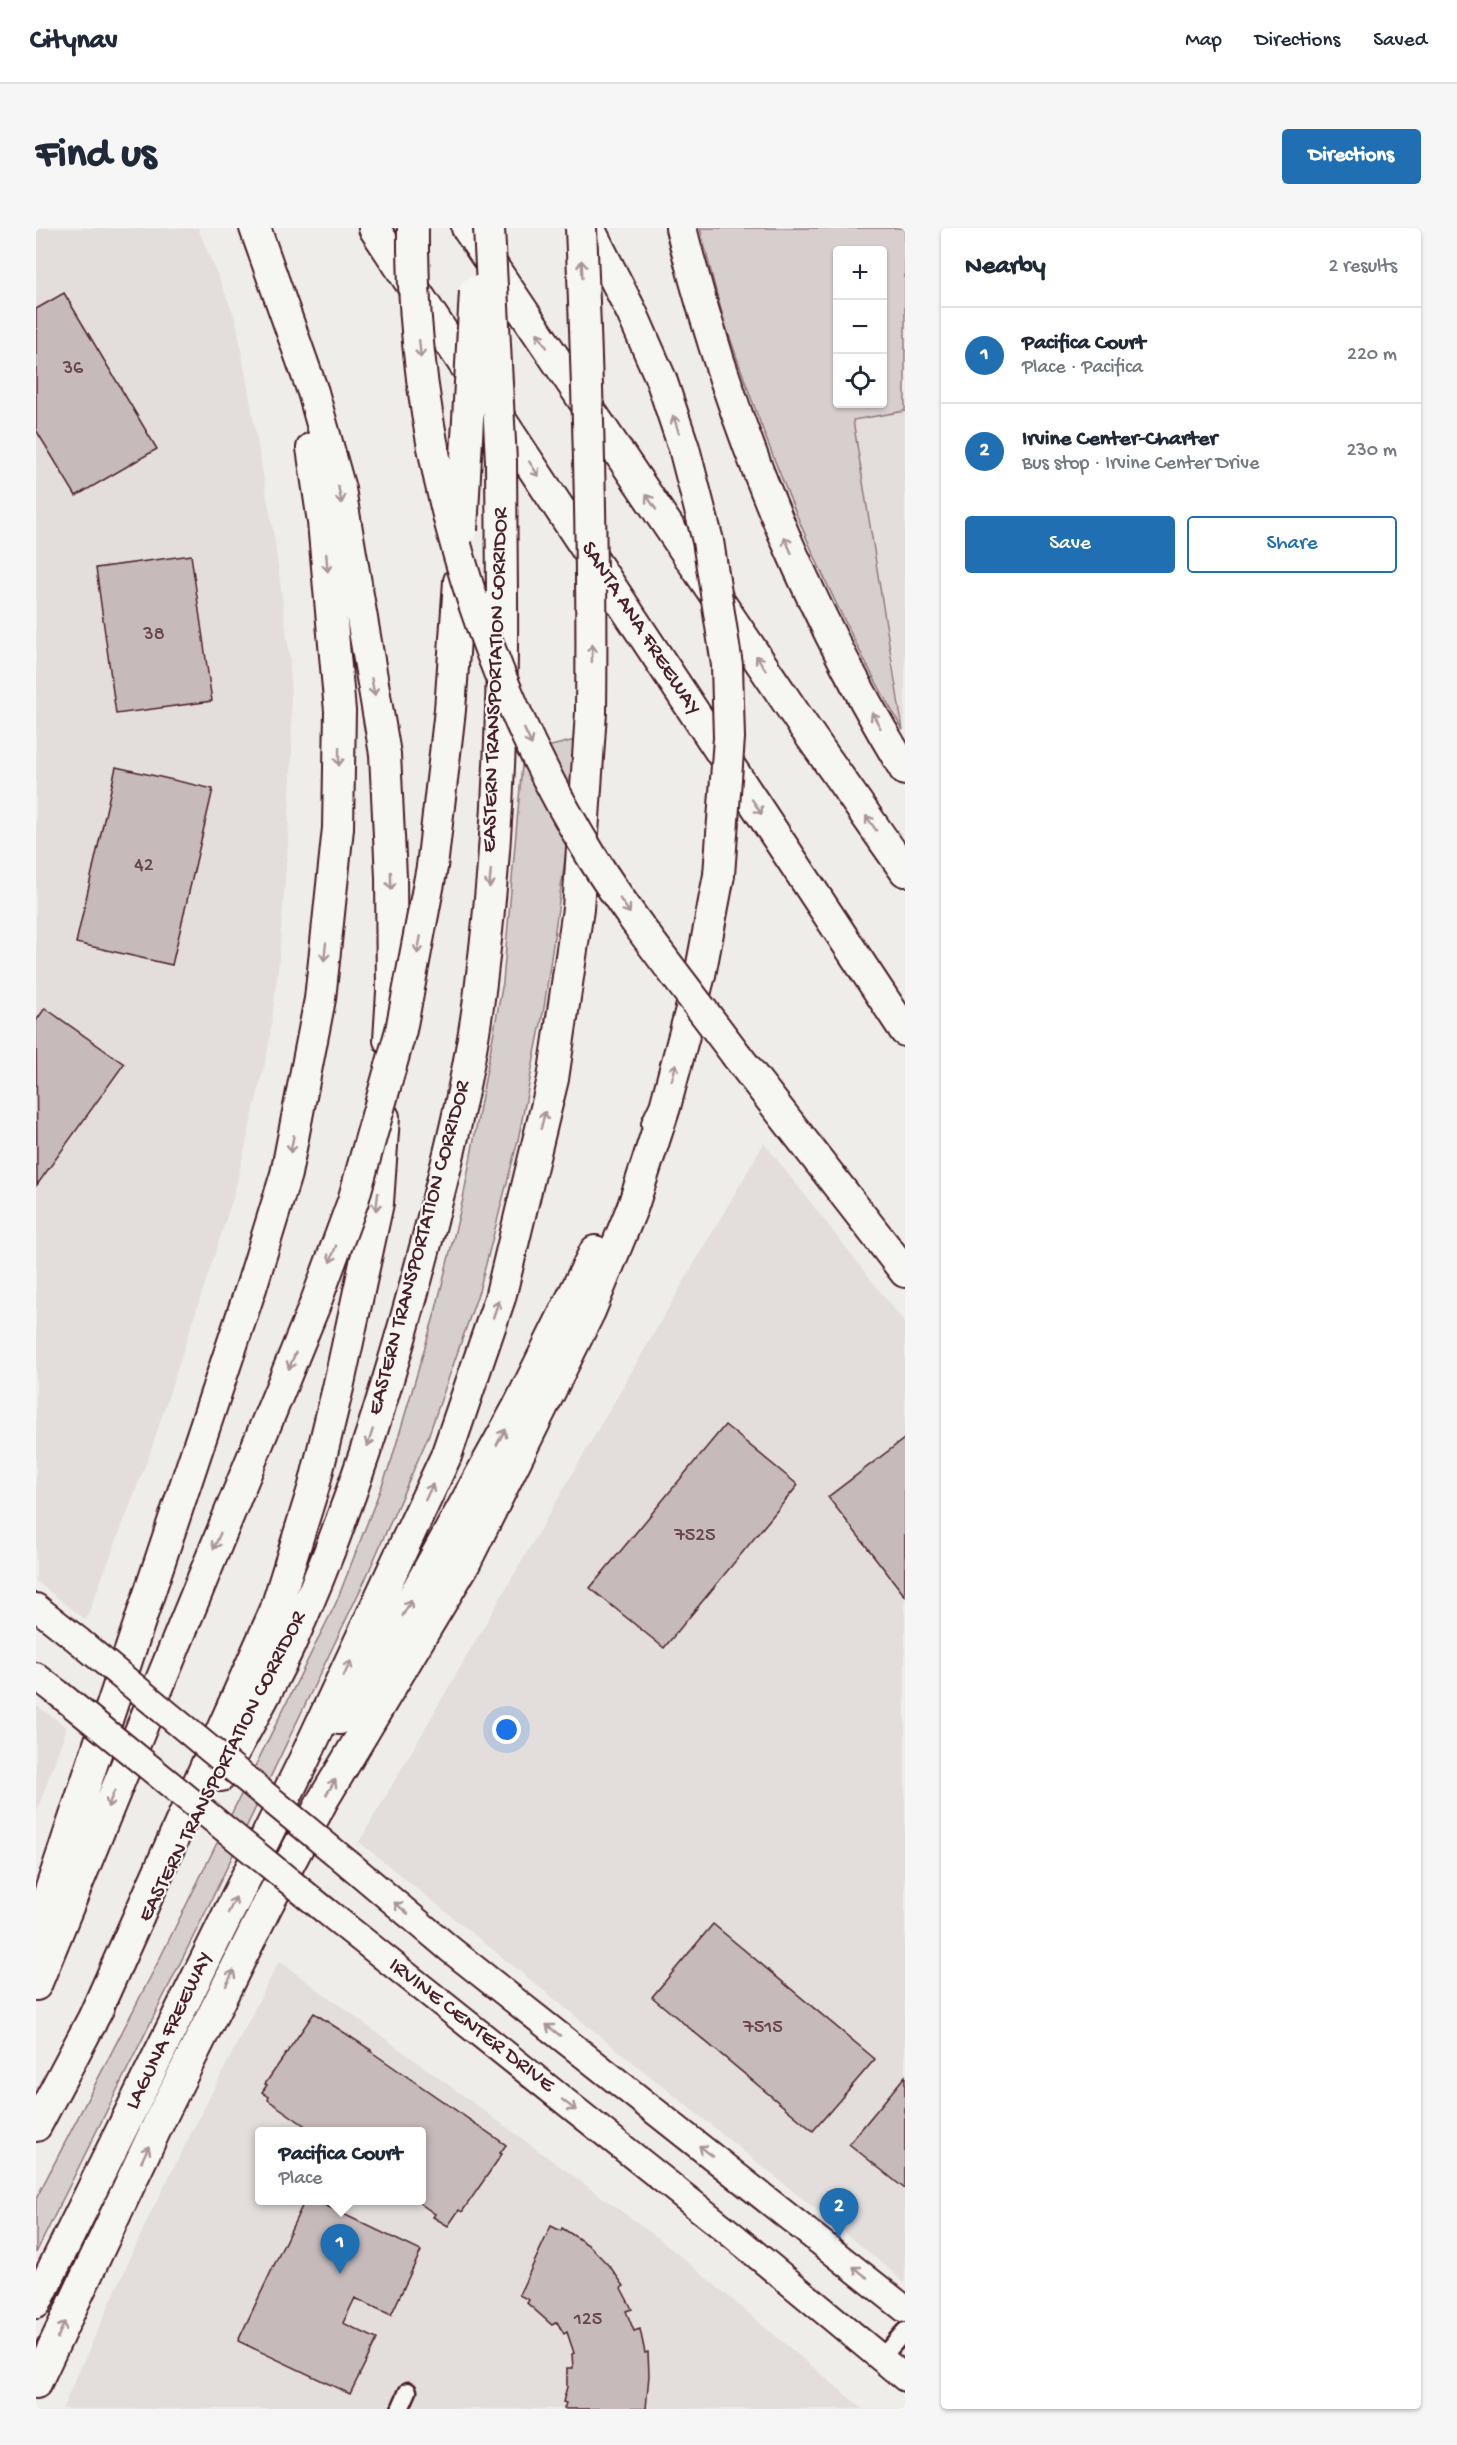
<!DOCTYPE html>
<html lang="en">
<head>
<meta charset="utf-8">
<style>
  body { margin:0; font-family:"Gochi Hand",sans-serif; background:#f6f6f7; color:#1f2937 }
  .controls { position:absolute; right:18px; top:18px; display:grid; overflow:hidden; border-radius:6px; box-shadow:0 2px 4px #0004 }
  .controls button { width:54px; height:54px; display:grid; place-items:center; padding:0; border:0; border-bottom:2px solid #e0e1e3; background:#fff; color:#1f2937; font:30px sans-serif }
  .you { position:absolute; left:471px; top:1502px; width:21px; height:21px; margin:-15px; border:4px solid #fff; border-radius:50%; background:#1a73e8; box-shadow:0 0 0 9px #1a73e833 }
  .badge { display:grid; place-items:center; width:39px; height:39px; border-radius:50%; background:#1f6fb2; color:#fff; font-size:20px; font-weight:700 }
  .pin { position:absolute; translate:-50% -50px; filter:drop-shadow(0 2px 3px #0008) }
  .pin::after { content:''; position:absolute; top:32px; width:21px; height:18px; background:inherit; clip-path:polygon(0 0,100% 0,50% 100%) }
  .popup { position:absolute; left:219px; top:1899px; width:171px; height:78px; box-sizing:border-box; display:grid; place-content:center; border-radius:6px; background:#fff; filter:drop-shadow(0 2px 4px #0005); font-size:20px; white-space:nowrap; color:#747a83 }
  .popup b { font-size:22px; color:#1f2937 }
  .popup::after { content:''; position:absolute; left:50%; top:100%; margin-left:-12px; border:12px solid transparent; border-top-color:#fff }
  .list { margin:0; padding:0; list-style:none }
  h2 { display:flex; justify-content:space-between; align-items:center; height:78px; margin:0; padding:0 24px; font-size:26px }
  h2 small { font-size:20px; font-weight:400; color:#747a83 }
  .list li { display:grid; grid-template-columns:39px 1fr auto; gap:18px; align-items:center; box-sizing:border-box; height:96px; padding:0 24px; border-top:2px solid #e0e1e3 }
  .list b { display:block; font-size:22px; white-space:nowrap }
  .list p { margin:0; font-size:20px; white-space:nowrap; color:#747a83 }
  .list em { font-size:20px; font-style:normal; color:#747a83 }
  .actions { display:flex; gap:12px; padding:18px 24px }
  .actions a { flex:1; padding:14px 0; border:2px solid #1f6fb2; border-radius:6px; text-align:center; font-size:21px; color:#1f6fb2 }
  .actions .main { background:#1f6fb2; color:#fff }
  .icon { flex:none; width:33px; height:33px; fill:none; stroke:currentColor; stroke-width:2; stroke-linecap:round; stroke-linejoin:round }
  .map { position:relative; flex:none; width:869px; height:2181px; overflow:hidden; border-radius:6px }
  header { display:flex; align-items:center; gap:36px; box-sizing:border-box; height:84px; padding:0 30px; background:#fff; border-bottom:2px solid #e0e1e3 }
  header strong { font-size:28px }
  nav { display:flex; gap:33px; margin-inline-start:auto; font-size:21px }
  .intro { display:flex; align-items:center; justify-content:space-between; box-sizing:border-box; height:144px; padding:0 36px }
  h1 { margin:0; font-size:42px }
  .button { padding:15px 27px; border-radius:6px; background:#1f6fb2; color:#fff; font-size:21px; font-weight:700 }
  main { display:flex; gap:36px; padding:0 36px }
  aside { flex:1; background:#fff; border-radius:6px; box-shadow:0 2px 4px #0004 }
  .map>svg:first-child { display:block }
</style>
</head>
<body>
<header>
<strong>Citynav</strong>
<nav><a>Map</a><a>Directions</a><a>Saved</a></nav>
</header>
<div class="intro"><h1>Find us</h1><a class="button">Directions</a></div>
<main>
<div class="map">
<svg width="869" height="2181" viewBox="0 0 869 2181">
  <rect width="100%" height="100%" fill="#efedea"/>
  <filter id="ink" filterUnits="userSpaceOnUse"><feTurbulence type="fractalNoise" baseFrequency=".0167" numOctaves="2"/><feDisplacementMap in="SourceGraphic" scale="12" xChannelSelector="R" yChannelSelector="G"/><feConvolveMatrix kernelMatrix="1 2 1 2 8 2 1 2 1" color-interpolation-filters="sRGB"/></filter>
  <g filter="url(#ink)">
    <path fill="#e3dedc" fill-rule="evenodd" d="M0,0H162L200,92L239,314L254,432L256,523L252,615L242,743L232,822L198,967L113,1228L50,1392L0,1353Z
      M869,183V504L817,191Z
      M728,915L869,1095V2056L845,2034L323,1614Z
      M0,1477L31,1499L0,1586Z
      M243,1733L625,2012L827,2181H26L115,1984ZM223,1904H385V1972H223Z"/>
    <path fill="#d7cfce" stroke="#90777c" stroke-width="1.5" fill-rule="evenodd" d="M664,0H869V183L817,192L867,502C793,376 738,240 691,101C680,68 673,34 664,0ZM802,22H846V176H802Z
      M543,511L529,631L508,780L482,912L443,1063L392,1209L329,1352L170,1683L0,2025V1971L119,1740L300,1375L355,1234L399,1085L427,971L467,754L487,525Z"/>
    <path fill="#c6babb" stroke="#4a1f2b" stroke-width="1.5" d="M28,65L121,221L40,268L0,202V81Z
      M155,327L176,473L80,486L60,340Z
      M80,539L177,561L136,737L40,715Z
      M9,780L88,836L1,957L0,793Z
      M689,1197L762,1257L628,1420L554,1360Z
      M868,1211L869,1212V1368L792,1269Z
      M677,1696L839,1831L777,1903L616,1769Z
      M278,1785L335,1822L334,1823L470,1917L464,1925L466,1926L426,1984L423,1982L412,1998L397,1989L399,1986L379,1972H385V1904H278L232,1872L233,1869L226,1864L231,1857L229,1856Z
      M869,1848V1961L813,1916Z
      M269,1972H278L385,2023L355,2087L319,2070L307,2095L341,2111L314,2166L202,2113Z
      M515,1998L525,2003L526,2000L554,2018L575,2040L588,2058L585,2060L596,2081L590,2083L598,2103L604,2101L609,2125L612,2124L613,2147L610,2181H528L530,2175L527,2174L531,2159V2140H537L536,2126L538,2125L531,2104L528,2106L521,2094L516,2097L491,2075L493,2072L483,2067Z"/>
    <g fill="none" stroke-linecap="round" stroke-linejoin="round">
      <defs>
        <path id="street" d="M846,2129L869,2103
          M364,2181L372,2163"/>
        <path id="primary" d="M0,1379L43,1413
          M0,1448L22,1465
          M313,1636L415,1722L869,2081
          M290,1683L694,2005L869,2150"/>
        <path id="highway" d="M219,0L277,164L304,261L349,526L355,649L356,764L353,812
          M338,0L869,803
          M431,0L768,499L869,643
          M553,0L596,85L625,151
          M645,0C693,191 767,374 869,542
          M396,639L414,482L423,353
          M701,828L869,1044
          M621,896L629,879L664,747L683,647
          M303,1491L315,1478L359,1402L482,1179L559,1023
          M185,1548C208,1505 233,1462 254,1417C311,1292 352,1160 387,1027C411,937 434,847 445,755C461,628 467,496 466,368
          M0,1705L215,1060L250,946L284,771L302,600L304,483L287,294L276,220
          M0,1757L278,1079
          M54,1797L239,1383L278,1258L302,1160L342,975L348,889
          M0,1898L63,1779
          M0,2075L268,1532L410,1228L464,1070L517,851L542,681L555,484
          M0,2155L126,1888L232,1676L287,1572L429,1335L554,1083L597,978L629,879"/>
      </defs>
      <use href="#street" stroke="#4a1f2b" stroke-width="21"/>
      <use href="#primary" stroke="#4a1f2b" stroke-width="30"/>
      <use href="#highway" stroke="#4a1f2b" stroke-width="34"/>
      <use href="#street" stroke="#f6f6f2" stroke-width="16"/>
      <use href="#primary" stroke="#f6f6f2" stroke-width="26"/>
      <use href="#highway" stroke="#f6f6f2" stroke-width="30"/>
      <defs>
        <path id="primary-bridge" d="M43,1413L313,1636
          M22,1465L290,1683"/>
        <path id="highway-bridge" d="M377,0C375,219 441,442 556,629C599,698 652,762 701,828
          M453,0L465,233L466,368
          M545,0C552,161 557,322 555,484
          M625,151L648,220L672,313L691,437L693,510L683,647
          M426,302L439,63
          M278,1079L317,973L365,802L396,639"/>
      </defs>
      <use href="#primary-bridge" stroke="#4a1f2b" stroke-width="30" stroke-linecap="butt"/>
      <use href="#highway-bridge" stroke="#4a1f2b" stroke-width="34" stroke-linecap="butt"/>
      <use href="#primary-bridge" stroke="#f6f6f2" stroke-width="26"/>
      <use href="#highway-bridge" stroke="#f6f6f2" stroke-width="30"/>
    </g>
    <defs><path id="oneway-shaft" d="M-6 0H5M1.5-3L5.5 0L1.5 3" fill="none" stroke-width="1.6" stroke-linecap="round" stroke-linejoin="round" transform="scale(1.5)"/></defs>
    <g stroke="#a99598">
      <use href="#oneway-shaft" transform="translate(546 41) rotate(-93)"/>
      <use href="#oneway-shaft" transform="translate(506 112) rotate(-123)"/>
      <use href="#oneway-shaft" transform="translate(384 121) rotate(85)"/>
      <use href="#oneway-shaft" transform="translate(640 196) rotate(-108)"/>
      <use href="#oneway-shaft" transform="translate(498 241) rotate(57)"/>
      <use href="#oneway-shaft" transform="translate(304 267) rotate(79)"/>
      <use href="#oneway-shaft" transform="translate(615 274) rotate(-124)"/>
      <use href="#oneway-shaft" transform="translate(752 317) rotate(-113)"/>
      <use href="#oneway-shaft" transform="translate(291 335) rotate(85)"/>
      <use href="#oneway-shaft" transform="translate(556 425) rotate(-89)"/>
      <use href="#oneway-shaft" transform="translate(725 435) rotate(-124)"/>
      <use href="#oneway-shaft" transform="translate(337 459) rotate(80)"/>
      <use href="#oneway-shaft" transform="translate(840 492) rotate(-119)"/>
      <use href="#oneway-shaft" transform="translate(492 509) rotate(65)"/>
      <use href="#oneway-shaft" transform="translate(303 529) rotate(91)"/>
      <use href="#oneway-shaft" transform="translate(721 579) rotate(57)"/>
      <use href="#oneway-shaft" transform="translate(835 595) rotate(-125)"/>
      <use href="#oneway-shaft" transform="translate(454 651) rotate(95)"/>
      <use href="#oneway-shaft" transform="translate(355 653) rotate(89)"/>
      <use href="#oneway-shaft" transform="translate(589 678) rotate(55)"/>
      <use href="#oneway-shaft" transform="translate(383 717) rotate(101)"/>
      <use href="#oneway-shaft" transform="translate(289 724) rotate(96)"/>
      <use href="#oneway-shaft" transform="translate(638 844) rotate(-75)"/>
      <use href="#oneway-shaft" transform="translate(507 892) rotate(-76)"/>
      <use href="#oneway-shaft" transform="translate(256 916) rotate(101)"/>
      <use href="#oneway-shaft" transform="translate(341 974) rotate(97)"/>
      <use href="#oneway-shaft" transform="translate(297 1026) rotate(110)"/>
      <use href="#oneway-shaft" transform="translate(460 1081) rotate(-71)"/>
      <use href="#oneway-shaft" transform="translate(256 1133) rotate(113)"/>
      <use href="#oneway-shaft" transform="translate(465 1209) rotate(-61)"/>
      <use href="#oneway-shaft" transform="translate(334 1210) rotate(108)"/>
      <use href="#oneway-shaft" transform="translate(393 1264) rotate(-65)"/>
      <use href="#oneway-shaft" transform="translate(181 1313) rotate(113)"/>
      <use href="#oneway-shaft" transform="translate(371 1380) rotate(-61)"/>
      <use href="#oneway-shaft" transform="translate(311 1441) rotate(-65)"/>
      <use href="#oneway-shaft" transform="translate(295 1559) rotate(-59)"/>
      <use href="#oneway-shaft" transform="translate(75 1571) rotate(112)"/>
      <use href="#oneway-shaft" transform="translate(196 1677) rotate(-64)"/>
      <use href="#oneway-shaft" transform="translate(365 1680) rotate(-140)"/>
      <use href="#oneway-shaft" transform="translate(194 1750) rotate(-63)"/>
      <use href="#oneway-shaft" transform="translate(517 1802) rotate(-142)"/>
      <use href="#oneway-shaft" transform="translate(533 1877) rotate(38)"/>
      <use href="#oneway-shaft" transform="translate(670 1923) rotate(-142)"/>
      <use href="#oneway-shaft" transform="translate(109 1926) rotate(-65)"/>
      <use href="#oneway-shaft" transform="translate(824 2044) rotate(-142)"/>
      <use href="#oneway-shaft" transform="translate(25 2102) rotate(-65)"/>
    </g>
  </g>
  <g text-anchor="middle" dominant-baseline="central" stroke-width="4.5" stroke-linejoin="round" paint-order="stroke">
    <g font-size="20" fill="#69464f">
      <text x="37" y="141">36</text>
      <text x="118" y="407">38</text>
      <text x="108" y="638">42</text>
      <text x="659" y="1308">7525</text>
      <text x="727" y="1800">7515</text>
      <text x="552" y="2092">125</text>
    </g>
    <g font-size="22" fill="#4a1f2b" stroke="#f6f6f2">
      <text transform="translate(604 401) rotate(57)">SANTA ANA FREEWAY</text>
      <text transform="translate(460 452) rotate(-88)">EASTERN TRANSPORTATION CORRIDOR</text>
      <text transform="translate(384 1020) rotate(-75)">EASTERN TRANSPORTATION CORRIDOR</text>
      <text transform="translate(187 1539) rotate(-63)">EASTERN TRANSPORTATION CORRIDOR</text>
      <text transform="translate(435 1798) rotate(38)">IRVINE CENTER DRIVE</text>
      <text transform="translate(134 1803) rotate(-64)">LAGUNA FREEWAY</text>
    </g>
  </g>
</svg>
<div class="controls">
<button>+</button>
<button>−</button>
<button><svg class="icon" aria-label="locate" viewBox="0 0 24 24"><circle cx="12" cy="12" r="6"/><path d="M12 2v4M12 18v4M2 12h4M18 12h4"/></svg></button>
</div>
<div class="you"></div>
<div class="pin badge" style="left:304px;top:2046px">1</div>
<div class="popup"><b>Pacifica Court</b>Place</div>
<div class="pin badge" style="left:803px;top:2010px">2</div>
</div>
<aside>
<h2>Nearby<small>2 results</small></h2>
<ul class="list">
<li><span class="badge">1</span><div><b>Pacifica Court</b><p>Place · Pacifica</p></div><em>220 m</em></li>
<li><span class="badge">2</span><div><b>Irvine Center-Charter</b><p>Bus stop · Irvine Center Drive</p></div><em>230 m</em></li>
</ul>
<div class="actions"><a class="main">Save</a><a>Share</a></div>
</aside>
</main>
</body>
</html>
